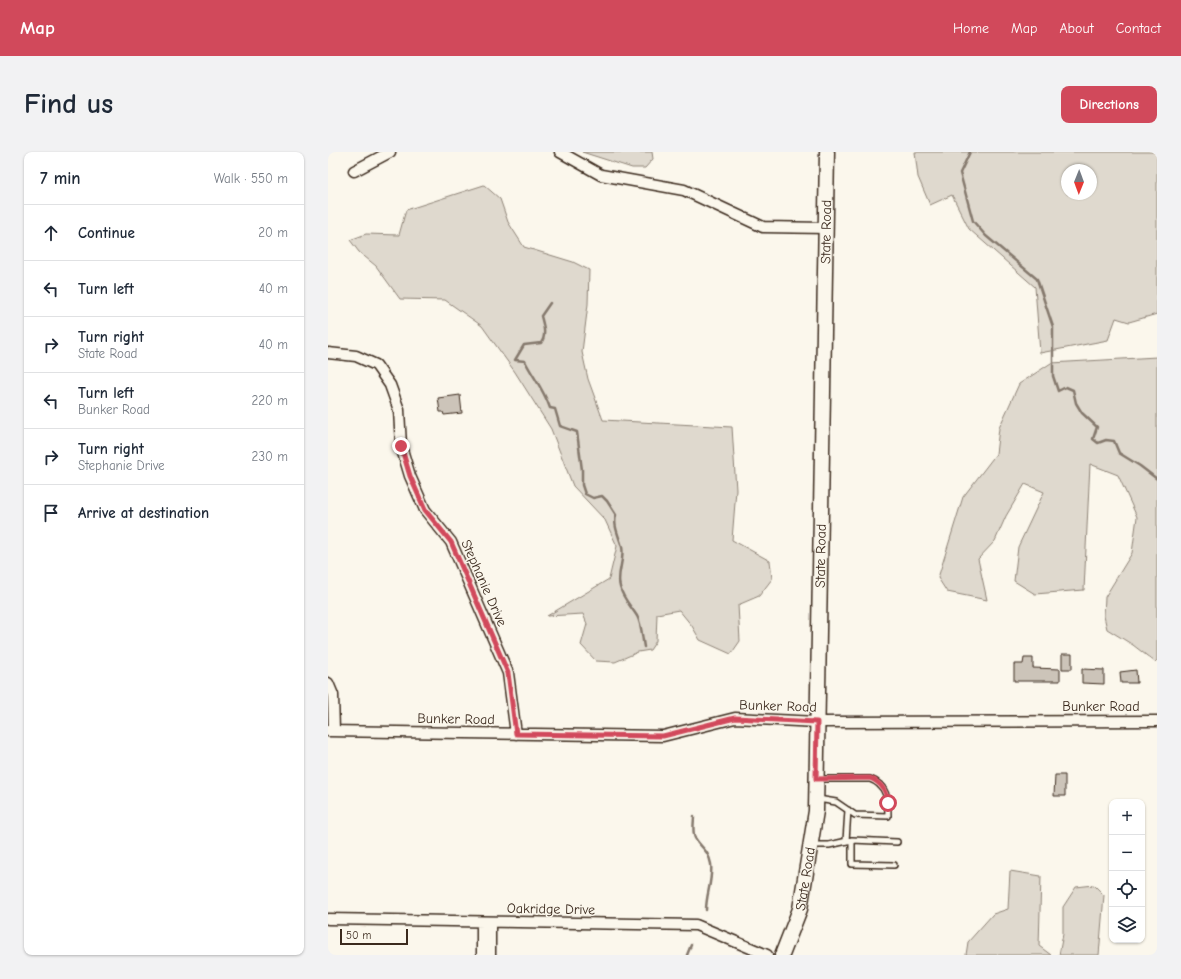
<!DOCTYPE html>
<html lang="en">
<head>
<meta charset="utf-8">
<style>
  body { margin:0; font-family:"Comic Neue",sans-serif; background:#f2f2f3; color:#1f2937 }
  .controls { position:absolute; right:12px; bottom:12px; display:grid; overflow:hidden; border-radius:8px; box-shadow:0 1px 3px #0004 }
  .controls button { width:36px; height:36px; display:grid; place-items:center; padding:0; border:0; border-bottom:1px solid #e0e1e3; background:#fff; color:#1f2937; font:20px sans-serif }
  .compass { position:absolute; left:733px; top:12px; width:36px; height:36px; border-radius:50%; background:#fff; box-shadow:0 1px 3px #0004; rotate:181deg }
  .scale { position:absolute; left:12px; bottom:10px; width:68px; box-sizing:border-box; padding-left:4px; border:2px solid #3b2a1e; border-top:0; font-size:11px; line-height:14px; white-space:nowrap; color:#3b2a1e; -webkit-text-stroke:3px #fbf7ec; paint-order:stroke }
  .stop { position:absolute; width:12px; height:12px; margin:-9px; border:3px solid #d1495b; border-radius:50%; background:#fff }
  .stop.end { background:#d1495b; border-color:#fff; box-shadow:0 1px 4px #0008 }
  .list { margin:0; padding:0; list-style:none }
  h2 { display:flex; justify-content:space-between; align-items:center; height:52px; margin:0; padding:0 16px; font-size:17px }
  h2 small { font-size:13px; font-weight:400; color:#747a83 }
  .list li { display:grid; grid-template-columns:26px 1fr auto; gap:12px; align-items:center; box-sizing:border-box; height:56px; padding:0 16px; border-top:1px solid #e0e1e3 }
  .list b { display:block; font-size:15px; white-space:nowrap }
  .list p { margin:0; font-size:13px; white-space:nowrap; color:#747a83 }
  .list em { font-size:13px; font-style:normal; color:#747a83 }
  .icon { flex:none; width:22px; height:22px; fill:none; stroke:currentColor; stroke-width:2; stroke-linecap:round; stroke-linejoin:round }
  .map { position:relative; flex:none; width:829px; height:803px; overflow:hidden; border-radius:8px }
  header { display:flex; align-items:center; gap:24px; box-sizing:border-box; height:56px; padding:0 20px; background:#d1495b; color:#fff }
  header strong { font-size:19px }
  nav { display:flex; gap:22px; margin-inline-start:auto; font-size:14px }
  .intro { display:flex; align-items:center; justify-content:space-between; box-sizing:border-box; height:96px; padding:0 24px }
  h1 { margin:0; font-size:28px }
  .button { padding:10px 18px; border-radius:8px; background:#d1495b; color:#fff; font-size:14px; font-weight:700 }
  main { display:flex; gap:24px; padding:0 24px }
  aside { flex:1; background:#fff; border-radius:8px; box-shadow:0 1px 3px #0004 }
  .map>svg:first-child { display:block }
</style>
</head>
<body>
<header>
<strong>Map</strong>
<nav><a>Home</a><a>Map</a><a>About</a><a>Contact</a></nav>
</header>
<div class="intro"><h1>Find us</h1><a class="button">Directions</a></div>
<main>
<aside>
<h2>7 min<small>Walk · 550 m</small></h2>
<ul class="list">
<li><svg class="icon" aria-label="ahead" viewBox="0 0 24 24"><path d="M12 20V5M6 11l6-6 6 6"/></svg><div><b>Continue</b></div><em>20 m</em></li>
<li><svg class="icon" aria-label="left" viewBox="0 0 24 24"><path d="M17 20v-9H6M10 6l-5 5 5 5"/></svg><div><b>Turn left</b></div><em>40 m</em></li>
<li><svg class="icon" aria-label="right" viewBox="0 0 24 24"><path d="M7 20v-9h11M14 6l5 5-5 5"/></svg><div><b>Turn right</b><p>State Road</p></div><em>40 m</em></li>
<li><svg class="icon" aria-label="left" viewBox="0 0 24 24"><path d="M17 20v-9H6M10 6l-5 5 5 5"/></svg><div><b>Turn left</b><p>Bunker Road</p></div><em>220 m</em></li>
<li><svg class="icon" aria-label="right" viewBox="0 0 24 24"><path d="M7 20v-9h11M14 6l5 5-5 5"/></svg><div><b>Turn right</b><p>Stephanie Drive</p></div><em>230 m</em></li>
<li><svg class="icon" aria-label="arrive" viewBox="0 0 24 24"><path d="M6 21V4h12l-3 4 3 4H6"/></svg><div><b>Arrive at destination</b></div></li>
</ul>
</aside>
<div class="map">
<svg width="829" height="803" viewBox="0 0 829 803">
  <rect width="100%" height="100%" fill="#fbf7ec"/>
  <filter id="ink" filterUnits="userSpaceOnUse"><feTurbulence type="fractalNoise" baseFrequency=".025" numOctaves="2"/><feDisplacementMap in="SourceGraphic" scale="8" xChannelSelector="R" yChannelSelector="G"/><feConvolveMatrix kernelMatrix="1 2 1 2 8 2 1 2 1" color-interpolation-filters="sRGB"/></filter>
  <g filter="url(#ink)">
    <path fill="#dfd9ce" stroke="#8d8276" fill-rule="evenodd" d="M254,0H324L325,7L317,16H304Z
      M587,0H829V162L801,170L788,166L780,188L712,201L707,135L641,77L624,43L602,53L590,25ZM739,18H763V42H739Z
      M156,33L172,47L180,70L196,95L245,110L261,118L260,152L254,200L260,227L275,268L404,275L408,338L404,388L442,409L444,427L431,444L410,453L412,489L403,502L372,488L364,474L351,458L329,462L328,489L322,498L310,500L287,510L268,509L253,493L259,472L255,462L219,464L281,427L289,394L277,368L245,334L223,277L187,220L154,174L117,148L72,147L48,114L31,100L22,88L38,82L71,83L78,58Z
      M829,205V508L827,510L805,493L779,477L776,464L777,445L804,401L809,365L790,323L762,312L756,438L707,442L686,429L690,395L716,340L697,332L678,364L667,389L650,407L659,448L619,440L610,426L635,345L668,302L671,276L691,232L723,211Z
      M682,719L713,724L711,794L723,803H638L640,790L665,762L680,757Z
      M766,733L776,743L771,803H731L735,782V755L748,735Z"/>
    <g fill="none" stroke-linecap="round" stroke-linejoin="round">
      <path stroke="#85796d" stroke-width="2.5" d="M642,0L632,21L645,69L658,84L709,127L725,175V224L730,239L738,235L745,238L748,251L754,261L769,275L765,287L770,291L778,288L786,289L791,301L812,314L829,327
        M222,151L213,164C215,172 219,183 213,191L196,193L187,208L197,209C205,225 216,238 222,256L227,257L232,274L249,280L254,318V333L257,342L265,346L274,344L279,349L288,363C285,374 291,384 294,395C297,409 288,421 292,435C295,447 303,454 309,464C314,473 314,485 316,495
        M366,664C366,670 364,680 367,686C373,696 380,697 383,712C385,728 378,742 378,758
        M359,803L363,793"/>
    </g>
    <path fill="#ccc4b9" stroke="#3b2a1e" d="M132,243L134,261L116,263L115,260H112L110,246Z
      M734,502H744V517H734Z
      M696,506H705V516L732,517V529H686V512H695Z
      M754,517L776,518V532L754,531Z
      M808,518L809,531H793L792,520Z
      M727,623H737V644H726Z"/>
    <g fill="none" stroke-linecap="round" stroke-linejoin="round">
      <defs>
        <path id="lane" d="M489,627H542C559,633 560,647 560,664L527,663L508,650L490,647
          M524,688V712L566,713
          M518,689L520,658
          M484,693H501L524,688L569,690"/>
        <path id="street" d="M232,0L273,23L356,38L435,75L498,76
          M26,19L62,0
          M0,201L28,204L48,213L62,233L71,258L73,294L82,324L97,358L123,390L180,521L188,582
          M0,531L5,543L6,579
          M0,579L335,584L407,566L489,570L829,569
          M0,767L368,773L439,803
          M154,803V770
          M162,803V770"/>
        <g id="secondary">
          <path id="s1" d="M454,803L472,757L488,659L499,0"/>
        </g>
      </defs>
      <use href="#lane" stroke="#3b2a1e" stroke-width="8"/>
      <use href="#street" stroke="#3b2a1e" stroke-width="13"/>
      <use href="#secondary" stroke="#3b2a1e" stroke-width="17"/>
      <use href="#lane" stroke="#fbf7ec" stroke-width="5"/>
      <use href="#street" stroke="#fbf7ec" stroke-width="10"/>
      <use href="#secondary" stroke="#fbf7ec" stroke-width="14"/>
    </g>
  </g>
  <g fill="none" stroke-linecap="round" stroke-linejoin="round" filter="url(#ink)">
    <path stroke="#d1495b" stroke-width="5" d="M73,294L82,324L97,358L123,390L180,521L188,582L335,584L407,566L489,570L488,627L542,626C554,631 558,639 560,651"/>
  </g>
  <g text-anchor="middle" dominant-baseline="central" stroke-width="3" stroke-linejoin="round" paint-order="stroke">
    <g font-size="14" fill="#3b2a1e" stroke="#fbf7ec">
      <text stroke="none"><textPath href="#s1" startOffset="728">State Road</textPath></text>
      <text stroke="none"><textPath href="#s1" startOffset="404">State Road</textPath></text>
      <text transform="translate(156 431) rotate(66)">Stephanie Drive</text>
      <text transform="translate(450 554) rotate(2)">Bunker Road</text>
      <text x="773" y="554">Bunker Road</text>
      <text transform="translate(128 567) rotate(1)">Bunker Road</text>
      <text stroke="none"><textPath href="#s1" startOffset="80">State Road</textPath></text>
      <text transform="translate(223 757) rotate(1)">Oakridge Drive</text>
    </g>
  </g>
</svg>
<div class="controls">
<button>+</button>
<button>−</button>
<button><svg class="icon" aria-label="locate" viewBox="0 0 24 24"><circle cx="12" cy="12" r="6"/><path d="M12 2v4M12 18v4M2 12h4M18 12h4"/></svg></button>
<button><svg class="icon" aria-label="layers" viewBox="0 0 24 24"><path d="M12 4l9 5-9 5-9-5zM3 14l9 5 9-5"/></svg></button>
</div>
<svg class="compass" viewBox="-18 -18 36 36"><path d="M0-13l5 13h-10z" fill="#e53935"/><path d="M0 13l5-13h-10z" fill="#747a83"/></svg>
<div class="scale">50 m</div>
<div class="stop" style="left:560px;top:651px"></div>
<div class="stop end" style="left:73px;top:294px"></div>
</div>
</main>
</body>
</html>
